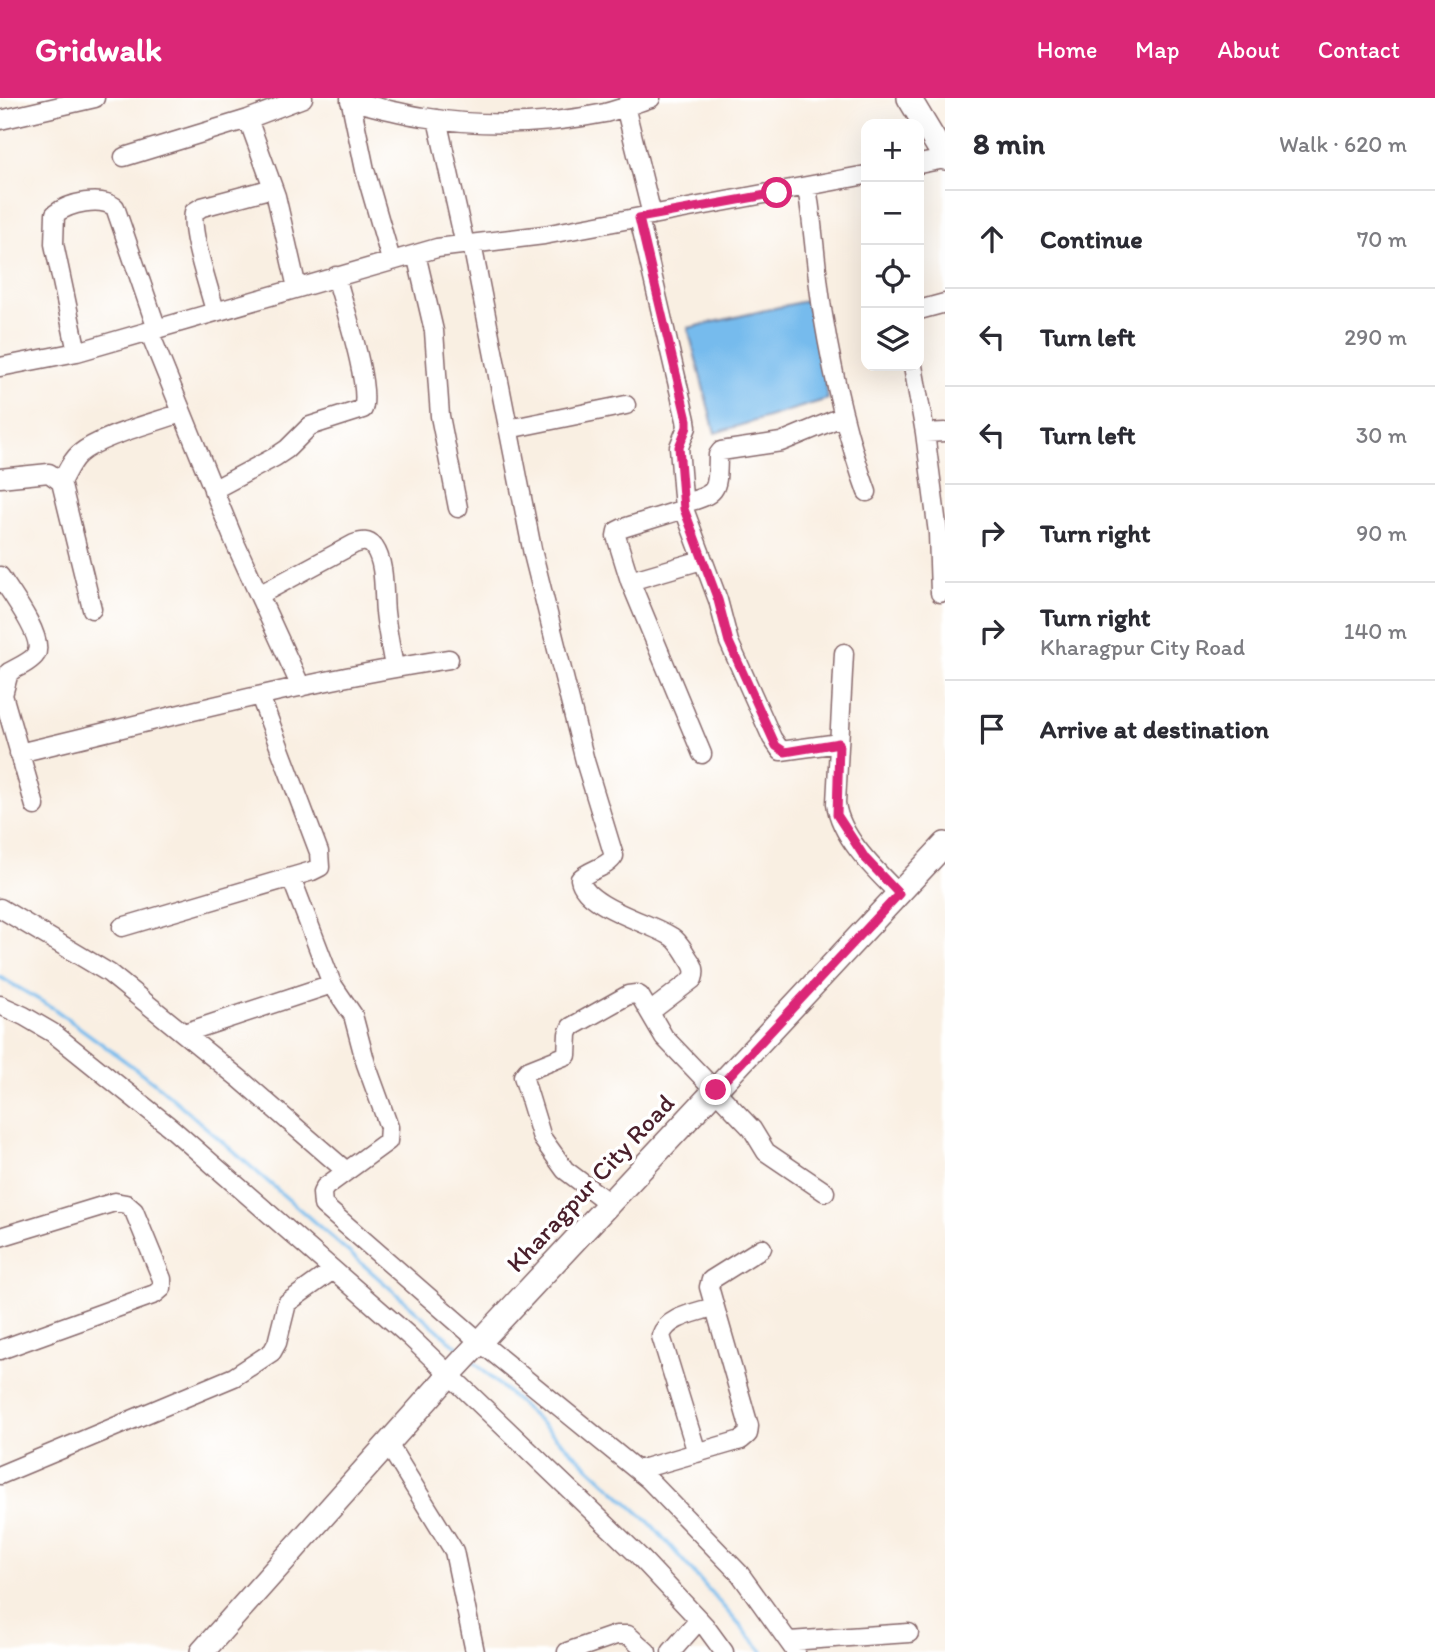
<!DOCTYPE html>
<html lang="en">
<head>
<meta charset="utf-8">
<style>
  body { margin:0; font-family:Itim,sans-serif; background:#f2f2f3; color:#2b2b33 }
  .controls { position:absolute; right:21px; top:21px; display:grid; overflow:hidden; border-radius:14px; box-shadow:0 7px 28px #0002 }
  .controls button { width:63px; height:63px; display:grid; place-items:center; padding:0; border:0; border-bottom:2px solid #e1e1e2; background:#fff; color:#2b2b33; font:35px sans-serif }
  .stop { position:absolute; width:21px; height:21px; margin:-16px; border:5px solid #db2777; border-radius:50%; background:#fff }
  .stop.end { background:#db2777; border-color:#fff; box-shadow:0 2px 7px #0008 }
  .list { margin:0; padding:0; list-style:none }
  h2 { display:flex; justify-content:space-between; align-items:center; height:91px; margin:0; padding:0 28px; font-size:30px }
  h2 small { font-size:23px; font-weight:400; color:#7c7c81 }
  .list li { display:grid; grid-template-columns:46px 1fr auto; gap:21px; align-items:center; box-sizing:border-box; height:98px; padding:0 28px; border-top:2px solid #e1e1e2 }
  .list b { display:block; font-size:26px; white-space:nowrap }
  .list p { margin:0; font-size:23px; white-space:nowrap; color:#7c7c81 }
  .list em { font-size:23px; font-style:normal; color:#7c7c81 }
  .icon { flex:none; width:38px; height:38px; fill:none; stroke:currentColor; stroke-width:2; stroke-linecap:round; stroke-linejoin:round }
  .map { position:relative; flex:none; width:945px; height:1554px; overflow:hidden }
  header { display:flex; align-items:center; gap:42px; box-sizing:border-box; height:98px; padding:0 35px; background:#db2777; color:#fff }
  header strong { font-size:33px }
  nav { display:flex; gap:38px; margin-inline-start:auto; font-size:24px }
  main { display:flex }
  aside { flex:1; background:#fff }
  .map>svg:first-child { display:block }
</style>
</head>
<body>
<header>
<strong>Gridwalk</strong>
<nav><a>Home</a><a>Map</a><a>About</a><a>Contact</a></nav>
</header>
<main>
<div class="map">
<svg width="945" height="1554" viewBox="0 0 945 1554">
  <rect width="100%" height="100%" fill="#fff"/>
  <filter id="ink" filterUnits="userSpaceOnUse"><feTurbulence type="fractalNoise" baseFrequency=".0143" numOctaves="2"/><feDisplacementMap in="SourceGraphic" scale="14" xChannelSelector="R" yChannelSelector="G"/><feConvolveMatrix kernelMatrix="1 2 1 2 8 2 1 2 1" color-interpolation-filters="sRGB"/></filter>
  <filter id="wash" filterUnits="userSpaceOnUse"><feTurbulence type="fractalNoise" baseFrequency=".00686" numOctaves="4" result="noise"/><feDisplacementMap in="SourceGraphic" scale="28" xChannelSelector="R" yChannelSelector="G"/><feGaussianBlur stdDeviation="1.57" result="paint"/><feColorMatrix in="noise" values="0 0 0 0 0 0 0 0 0 0 0 0 0 0 0 0 0 1.4 0 .05"/><feComposite in="paint" operator="in"/></filter>
  <g filter="url(#wash)">
    <rect width="100%" height="100%" fill="#f9efe2"/>
    <path fill="#76bbed" stroke="#606d8c" stroke-width="2" d="M814,201L828,301L715,335L688,230Z"/>
    <g fill="none" stroke-linecap="round" stroke-linejoin="round">
      <path stroke="#76bbed" stroke-width="3.5" d="M0,879L53,910L155,985L462,1253
        M473,1263L651,1426L763,1554"/>
    </g>
  </g>
  <g filter="url(#ink)">
    <g fill="none" stroke-linecap="round" stroke-linejoin="round">
      <defs>
        <path id="minor" d="M350,0L365,72L391,162
          M350,3C374,8 399,15 423,19C482,29 546,27 605,15C620,11 636,5 651,0
          M625,8L652,117
          M248,21L276,98L297,190
          M437,21L465,147
          M0,22L95,0
          M124,59L248,21L303,0
          M919,66L945,61
          M807,89C814,132 816,175 823,217C833,277 846,337 867,394
          M639,120L686,322L687,329L679,349L684,411L718,502L729,544L772,640L781,653L839,645
          M472,146L533,456L585,663L614,758C607,770 590,771 580,781C585,809 651,825 672,839C680,844 684,854 689,861C694,868 696,873 693,881L650,914
          M416,156L434,233L440,318L458,410
          M919,212L945,205
          M215,213C209,189 190,136 194,114L202,109L273,90
          M149,233L236,447L301,589
          M77,254L54,146L55,116C69,105 100,98 115,109L157,231
          M913,268L925,335L938,435L940,495
          M0,269L77,254L437,150L544,137L866,77
          M508,331L626,307
          M925,335L945,334
          M0,380L49,375L61,384L92,511
          M61,384C66,375 71,363 79,356C100,338 154,325 181,315
          M213,392L275,359L287,351L310,328L363,311C371,287 343,205 336,178
          M684,405C720,396 717,391 718,357L721,353L781,344L844,318
          M684,411L623,430L617,433L616,438L630,483L702,656
          M0,478C9,492 45,540 36,556C31,564 16,570 9,574L3,597L35,708
          M630,483L702,462
          M259,497L354,446C362,443 368,442 374,449C386,466 383,495 385,514C387,533 391,551 394,569
          M844,555L836,705C840,739 876,773 899,796
          M19,655C162,621 304,583 449,561
          M291,779L332,886L353,917L366,966L389,1029L388,1043L325,1089L322,1095L323,1107L480,1244L648,1381L740,1476L796,1554
          M0,810L109,875L240,981L345,1072
          M122,829L312,773L320,769L319,754L260,598
          M0,907L24,918L53,935L170,1029L409,1238L640,1459L705,1528L724,1554
          M184,935L332,886
          M610,1106L565,1072L542,1040L523,978L527,973L567,957L568,936L571,929L628,897L636,896L640,898L664,939L752,1031L766,1054L825,1094
          M0,1139L115,1104L126,1106L134,1113L162,1181V1190L155,1196L0,1252
          M388,1346L454,1453L475,1554
          M697,1355L661,1238C667,1219 695,1215 713,1209
          M638,1372L741,1342L748,1336L749,1328L709,1189L711,1182L762,1150
          M0,1377L234,1279L272,1254L277,1245L287,1205L333,1172
          M789,1543L909,1535
          M567,1554L616,1537H628L647,1554
          M671,1554L699,1522"/>
        <path id="major" d="M909,0L945,60
          M202,1554L450,1276L945,746"/>
      </defs>
      <use href="#minor" stroke="#87686b" stroke-width="21"/>
      <use href="#major" stroke="#87686b" stroke-width="26"/>
      <use href="#minor" stroke="#fff" stroke-width="18"/>
      <use href="#major" stroke="#fff" stroke-width="23"/>
    </g>
  </g>
  <g fill="none" stroke-linecap="round" stroke-linejoin="round" filter="url(#ink)">
    <path stroke="#db2777" stroke-width="9" d="M716,992L899,796L865,760L837,717L839,645L785,654L776,648L729,544L718,502L684,411L679,349L687,329V322L639,120L777,95"/>
  </g>
  <g text-anchor="middle" dominant-baseline="central" stroke-width="7" stroke-linejoin="round" paint-order="stroke">
    <g font-size="26" fill="#4a1f2b" stroke="#fff">
      <text transform="translate(590 1085) rotate(-47)">Kharagpur City Road</text>
    </g>
  </g>
</svg>
<div class="controls">
<button>+</button>
<button>−</button>
<button><svg class="icon" aria-label="locate" viewBox="0 0 24 24"><circle cx="12" cy="12" r="6"/><path d="M12 2v4M12 18v4M2 12h4M18 12h4"/></svg></button>
<button><svg class="icon" aria-label="layers" viewBox="0 0 24 24"><path d="M12 4l9 5-9 5-9-5zM3 14l9 5 9-5"/></svg></button>
</div>
<div class="stop" style="left:777px;top:95px"></div>
<div class="stop end" style="left:716px;top:992px"></div>
</div>
<aside>
<h2>8 min<small>Walk · 620 m</small></h2>
<ul class="list">
<li><svg class="icon" aria-label="ahead" viewBox="0 0 24 24"><path d="M12 20V5M6 11l6-6 6 6"/></svg><div><b>Continue</b></div><em>70 m</em></li>
<li><svg class="icon" aria-label="left" viewBox="0 0 24 24"><path d="M17 20v-9H6M10 6l-5 5 5 5"/></svg><div><b>Turn left</b></div><em>290 m</em></li>
<li><svg class="icon" aria-label="left" viewBox="0 0 24 24"><path d="M17 20v-9H6M10 6l-5 5 5 5"/></svg><div><b>Turn left</b></div><em>30 m</em></li>
<li><svg class="icon" aria-label="right" viewBox="0 0 24 24"><path d="M7 20v-9h11M14 6l5 5-5 5"/></svg><div><b>Turn right</b></div><em>90 m</em></li>
<li><svg class="icon" aria-label="right" viewBox="0 0 24 24"><path d="M7 20v-9h11M14 6l5 5-5 5"/></svg><div><b>Turn right</b><p>Kharagpur City Road</p></div><em>140 m</em></li>
<li><svg class="icon" aria-label="arrive" viewBox="0 0 24 24"><path d="M6 21V4h12l-3 4 3 4H6"/></svg><div><b>Arrive at destination</b></div></li>
</ul>
</aside>
</main>
</body>
</html>
